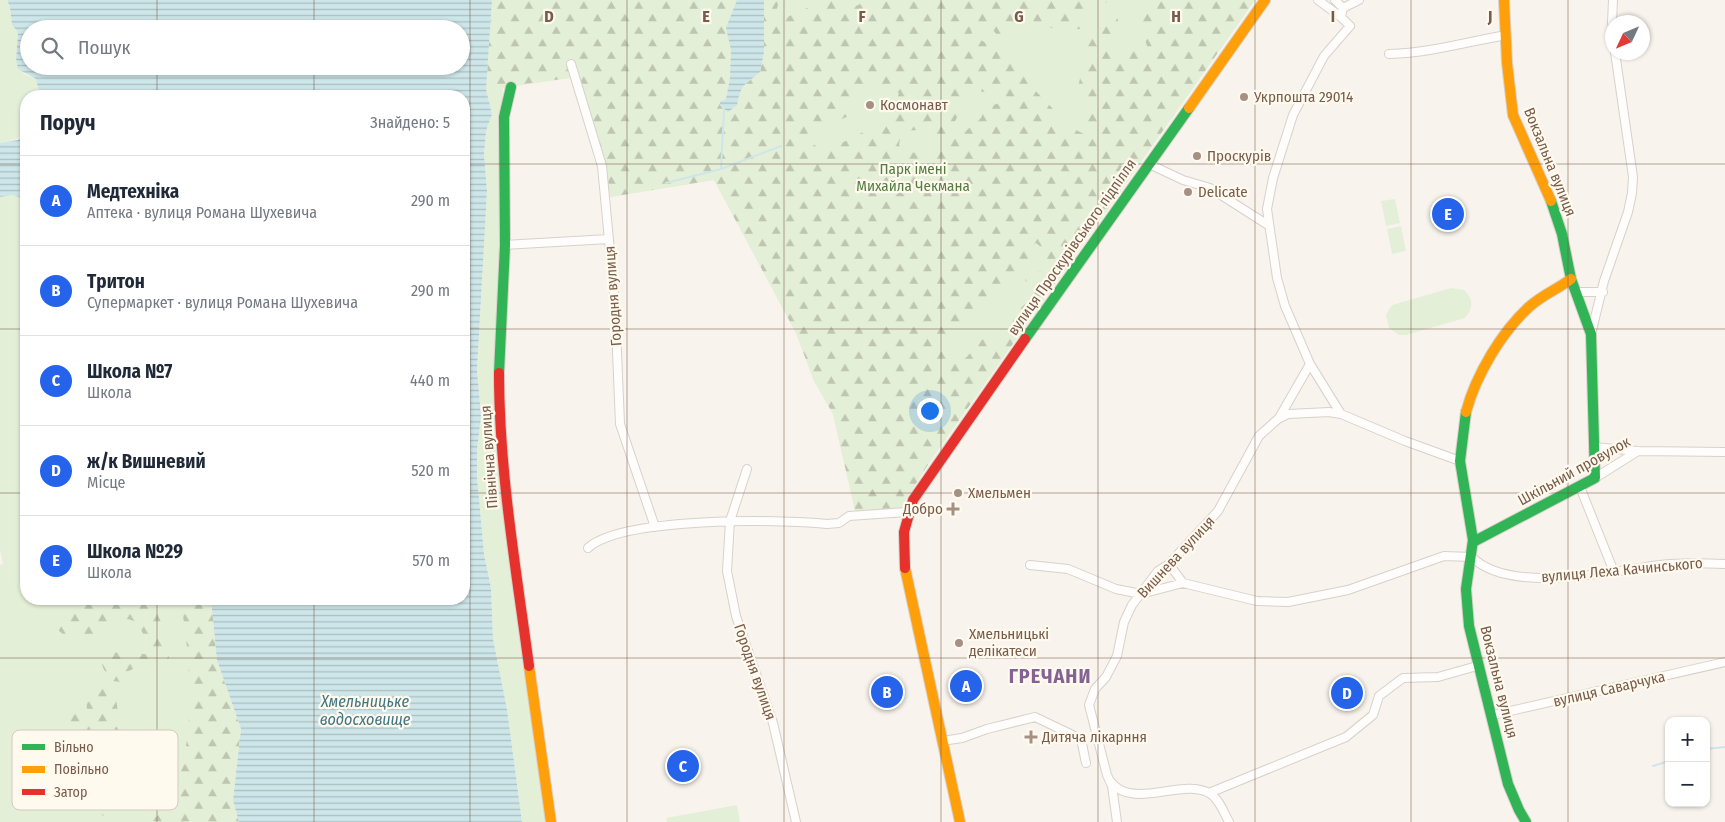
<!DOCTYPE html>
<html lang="uk">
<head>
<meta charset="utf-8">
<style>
  body { margin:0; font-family:"Fira Sans Condensed",sans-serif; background:#f2f2f3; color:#1f2937 }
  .controls { position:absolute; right:15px; bottom:15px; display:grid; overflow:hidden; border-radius:10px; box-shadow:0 1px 4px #0004 }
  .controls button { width:45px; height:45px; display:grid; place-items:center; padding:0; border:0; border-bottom:1px solid #e0e1e3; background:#fff; color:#1f2937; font:25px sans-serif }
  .compass { position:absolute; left:1605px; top:15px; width:45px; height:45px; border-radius:50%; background:#fff; box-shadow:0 1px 4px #0004; rotate:226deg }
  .you { position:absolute; left:929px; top:410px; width:18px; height:18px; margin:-12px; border:4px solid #fff; border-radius:50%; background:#1a73e8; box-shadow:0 0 0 8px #1a73e833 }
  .badge { display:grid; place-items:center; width:32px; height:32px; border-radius:50%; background:#2563eb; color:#fff; font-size:16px; font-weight:700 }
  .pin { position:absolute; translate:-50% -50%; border:2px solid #fff; box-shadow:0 1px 5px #0006 }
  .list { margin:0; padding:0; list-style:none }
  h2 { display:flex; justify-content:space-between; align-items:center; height:65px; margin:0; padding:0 20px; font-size:21px }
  h2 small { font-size:16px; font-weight:400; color:#747a83 }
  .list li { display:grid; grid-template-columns:32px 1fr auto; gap:15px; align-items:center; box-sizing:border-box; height:90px; padding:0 20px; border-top:1px solid #e0e1e3 }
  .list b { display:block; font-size:19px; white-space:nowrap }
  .list p { margin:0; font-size:16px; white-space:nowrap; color:#747a83 }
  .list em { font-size:16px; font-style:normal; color:#747a83 }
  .icon { flex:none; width:28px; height:28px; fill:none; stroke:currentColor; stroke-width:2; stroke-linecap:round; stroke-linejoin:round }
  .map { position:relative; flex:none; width:1725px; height:822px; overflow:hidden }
  .search { position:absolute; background:#fff; box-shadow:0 1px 4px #0004; left:20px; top:20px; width:450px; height:55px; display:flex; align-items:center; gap:12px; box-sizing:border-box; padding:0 18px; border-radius:28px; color:#747a83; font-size:19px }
  .panel { position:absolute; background:#fff; box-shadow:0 1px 4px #0004; left:20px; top:90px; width:450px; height:515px; border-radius:20px }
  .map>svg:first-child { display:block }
</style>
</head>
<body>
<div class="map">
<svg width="1725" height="822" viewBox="0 0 1725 822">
  <defs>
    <pattern id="forest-firs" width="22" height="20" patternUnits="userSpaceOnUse" patternTransform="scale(1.25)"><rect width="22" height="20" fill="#e4efd7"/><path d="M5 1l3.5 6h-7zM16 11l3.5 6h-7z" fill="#bec5b0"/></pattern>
    <pattern id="water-rules" width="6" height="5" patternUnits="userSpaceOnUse" patternTransform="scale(1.25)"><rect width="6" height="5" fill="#cde6e9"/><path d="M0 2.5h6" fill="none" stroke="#abbebf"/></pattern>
  </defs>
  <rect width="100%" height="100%" fill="#f8f4ed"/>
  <path fill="#e4efd7" d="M0,0H7L10,7L12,25L18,32L16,59L24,74L36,79L40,96H26V131C19,140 11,141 0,143Z
    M492,0H737L733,12L764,39V0H1255L929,463L906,499L901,512L856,515L833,414L814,381L796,333L714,180L610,197L606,166L570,78L503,88L501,117L502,245L496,418L548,822H522L507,709L493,639L491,588L484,554L477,477V450L481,416L477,370L487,191L484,155L486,131L492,114L486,89Z
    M12,195L26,199V599H211L217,660L224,682L234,776L233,800L239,822H0V565L3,564L0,551V197Z
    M1395,199L1400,223L1386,226L1381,201Z
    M1401,226L1406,251L1392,254L1387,229Z
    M1451,288L1464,290C1473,298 1474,308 1465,318L1406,335H1399L1389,328L1386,315L1392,305Z
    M737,805L740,822H667L666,818Z"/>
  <path fill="url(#forest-firs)" fill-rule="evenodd" d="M492,0H737L732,18L727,23L726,34L731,50L730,78L726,100L720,105L724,110L737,105L739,95L743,86L760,72L764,52V0H779L775,17L781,20L822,1L831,0L837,6L847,10L869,0H1109L1088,17L1080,29L1060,30L1031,23L1023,24L1007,37L1000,39L991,27L977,24L971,27L972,34L1016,63L1027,82L1057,113L1056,120L1082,133L1089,131L1086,117V102L1078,88L1084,59L1080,43L1100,21L1112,12L1117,17L1119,24L1108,42L1109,49L1130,47L1142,54L1148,49L1139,21L1146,0H1255L929,463L906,499L901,512L856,515L833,414L814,381L796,333L714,180L610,197L606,166L570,78L486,89ZM859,87L879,88L899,93L894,107L885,118L886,127L880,131L867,130L824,152L812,143L815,131L851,115L850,93ZM978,91L1007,96L1002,102L985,108L981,118L961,135L950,136L949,132L959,114L963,95ZM918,130L929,134L938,143C931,153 915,154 903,151L899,145L901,134L904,131ZM1036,243L1041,247L1049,267L1047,271C1039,272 1030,270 1025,280L1027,282L1035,280L1026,303L1016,313L1010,329L1001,338C974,332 977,353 961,361C949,358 945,353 944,341L973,318L986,311L998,286L1031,260L1033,245Z
    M91,599H146C162,613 166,638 169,659L166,663L154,660L126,672L121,682L113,681C106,673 99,666 103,655L110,652L145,654L147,652L149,645L137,622L128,619L97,629L95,639L86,648L82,646L77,638L66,637L56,628L57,622L81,608Z
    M180,599H211L217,660L241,729L233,800L239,822H148C153,819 160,815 163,810C199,765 191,653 180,599Z
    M107,681L114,688L119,717L128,736L121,758L119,803L114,815L103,816L97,808C104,768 85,755 69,723L68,713L70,708L79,717L84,718L87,710L86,697L97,685Z"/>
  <path fill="url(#water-rules)" fill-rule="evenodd" d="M7,0H492L486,89L492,114L486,131L484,155L487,191L477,370L481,416L477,450V477L484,554L491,588L493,639L507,709L522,822H239L233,800L241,729L217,660L211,599H464V96H40L36,79L18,69L16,59L18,32L12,25L10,7ZM29,29H461V66H29Z
    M737,0H764V52L760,72L743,86L739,95L737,105L728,112L720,105V102L726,99L730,78L731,50L726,28Z
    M26,131V199L12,195L0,197V143L18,140Z"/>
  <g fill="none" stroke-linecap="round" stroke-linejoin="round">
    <path stroke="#cde6e9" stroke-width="2" d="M721,169L781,146
      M666,183L721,169L724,110
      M1706,749L1725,747
      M1653,766L1669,761"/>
    <defs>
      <path id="street" d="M1318,0L1341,17
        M1335,0L1343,8
        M1612,23L1613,0
        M1389,54C1429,53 1467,42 1506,35
        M571,64L602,166L615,304L620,424L655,527
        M1149,164L1183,180L1210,188L1268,225
        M505,245L609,239
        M1576,292H1603
        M1591,334L1604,281L1628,212L1632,193L1633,177L1615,52
        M1341,414L1310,364L1285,306L1277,278L1267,209L1273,178L1293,115L1324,56L1350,26L1341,17L1343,8L1359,0
        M1280,418L1288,414L1329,412L1341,414L1405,441L1460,461
        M1594,447L1638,451L1725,452
        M747,469L730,521L727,571L736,616L773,723L796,822
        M1595,478L1638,451
        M1580,487L1614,572
        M588,548C621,517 780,519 827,524L839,523L849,516L907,512
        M1169,564L1183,583
        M1030,565L1068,569L1116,589L1141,594L1183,583L1257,601L1288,602L1348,590L1444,556L1472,557C1509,595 1613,571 1660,565C1682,562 1704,563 1725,564
        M1493,715L1725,662
        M942,741L962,738L987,729L1035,717L1081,739L1086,763
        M1111,782C1133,810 1182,778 1209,793C1219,798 1224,813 1229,822
        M1209,793L1346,737L1373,715L1379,696L1403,678L1438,677L1477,666
        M1117,822L1112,786L1107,775L1089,705L1095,689L1106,677L1117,656L1124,622L1132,605L1158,571L1169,564L1218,511L1259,436L1279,418L1310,364"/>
      <path id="fast" d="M1025,339L1189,108
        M499,373L505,245L504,117L511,87
        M1466,412L1460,461L1473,540L1466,589L1469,626L1508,784L1519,810L1526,822
        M1473,542L1595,478L1591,334L1571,279L1562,234L1551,201"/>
      <path id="slow" d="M1504,0L1507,63L1513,115L1551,201
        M1189,108L1265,0
        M1466,412C1476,375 1501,333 1529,307C1542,295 1558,289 1571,279
        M905,568L960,822
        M529,666L551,822"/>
      <path id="jam" d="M499,373C499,471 516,568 529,666
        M905,568L904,532L913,500L1025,339"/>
    </defs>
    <use href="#street" stroke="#d7d1cb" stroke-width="10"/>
    <use href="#fast" stroke="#d8d0c9" stroke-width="12"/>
    <use href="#slow" stroke="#d8d0c9" stroke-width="12"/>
    <use href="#jam" stroke="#d8d0c9" stroke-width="12"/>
    <use href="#street" stroke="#fefdfc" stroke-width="8"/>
    <use href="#fast" stroke="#30b455" stroke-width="10"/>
    <use href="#slow" stroke="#ff9f0a" stroke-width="10"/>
    <use href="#jam" stroke="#e5322d" stroke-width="10"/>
  </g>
  <path fill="none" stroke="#785c4b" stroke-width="1" stroke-opacity="0.55" d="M157,0V29M314,0V29M470,0V822M627,0V822M784,0V822M941,0V822M1098,0V822M1255,0V822M1411,0V822M1568,0V822M157,66V96M314,66V96M0,164H26M464,164H1725M0,329H26M464,329H1725M0,493H26M464,493H1725M157,599V822M314,599V822M0,658H1725"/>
  <g fill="#a59184" stroke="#fff9ee" stroke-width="2">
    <circle cx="1244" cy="97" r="5"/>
    <circle cx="870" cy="105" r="5"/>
    <circle cx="1197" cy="156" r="5"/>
    <circle cx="1188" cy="192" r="5"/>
    <circle cx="958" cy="493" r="5"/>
    <path d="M950.5 501.5h5v5h5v5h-5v5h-5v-5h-5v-5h5z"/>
    <circle cx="959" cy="643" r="5"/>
    <path d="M1028.5 729.5h5v5h5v5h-5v5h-5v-5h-5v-5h5z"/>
  </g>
  <g text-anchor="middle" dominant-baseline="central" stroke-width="4.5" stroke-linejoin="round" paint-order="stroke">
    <g font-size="15" fill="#785c4b" stroke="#fff9ee" text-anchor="start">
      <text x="1254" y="97">Укрпошта 29014</text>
      <text x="880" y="105">Космонавт</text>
      <text x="1207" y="156">Проскурів</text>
      <text x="1198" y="192">Delicate</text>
      <text x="968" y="493">Хмельмен</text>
      <text x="943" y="509" text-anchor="end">Добро</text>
      <text x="969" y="634">Хмельницькі<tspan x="969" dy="17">делікатеси</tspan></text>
      <text x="1042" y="737">Дитяча лікарння</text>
    </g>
    <g font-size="15" fill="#785c4b" stroke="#fff9ee">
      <text transform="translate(1550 162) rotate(68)">Вокзальна вулиця</text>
      <text transform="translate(1072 247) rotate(-55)">вулиця Проскурівського підпілля</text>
      <text transform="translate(613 296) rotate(-94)">Городня вулиця</text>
      <text transform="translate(489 457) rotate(-94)">Північна вулиця</text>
      <text transform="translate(1574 471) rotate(-29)">Шкільний провулок</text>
      <text transform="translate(1176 557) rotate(-47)">Вишнева вулиця</text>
      <text transform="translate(1622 570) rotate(-5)">вулиця Леха Качинського</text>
      <text transform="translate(755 672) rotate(71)">Городня вулиця</text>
      <text transform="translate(1499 682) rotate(76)">Вокзальна вулиця</text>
      <text transform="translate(1609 689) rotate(-13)">вулиця Саварчука</text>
    </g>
    <g font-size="15" fill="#527e42" stroke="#fff9ee">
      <text x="913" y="169">Парк імені<tspan x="913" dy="17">Михайла Чекмана</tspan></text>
    </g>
    <g font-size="16" font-style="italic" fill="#407784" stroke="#fff9ee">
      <text x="365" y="701">Хмельницьке<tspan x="365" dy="18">водосховище</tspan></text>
    </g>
    <g font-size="20" font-weight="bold" letter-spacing="1" fill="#846394" stroke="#fff9ee">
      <text x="1050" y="676">ГРЕЧАНИ</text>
    </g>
  </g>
  <rect x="12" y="730" width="166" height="80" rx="8" fill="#fff9ee" stroke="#d6cabd" stroke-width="1"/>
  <rect x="22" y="744" width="23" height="6" fill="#30b455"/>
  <rect x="22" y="766" width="23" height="7" fill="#ff9f0a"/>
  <rect x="22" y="789" width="23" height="6" fill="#e5322d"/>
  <g font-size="14" fill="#785c4b">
    <text x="54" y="752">Вільно</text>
    <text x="54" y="774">Повільно</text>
    <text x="54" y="797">Затор</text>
  </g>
  <g font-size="16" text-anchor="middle" font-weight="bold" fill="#785c4b" stroke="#fff9ee" stroke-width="4.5" stroke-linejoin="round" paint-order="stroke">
    <text x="549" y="22">D</text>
    <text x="706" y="22">E</text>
    <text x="862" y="22">F</text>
    <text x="1019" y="22">G</text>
    <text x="1176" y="22">H</text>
    <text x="1333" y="22">I</text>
    <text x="1490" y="22">J</text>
  </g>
</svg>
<div class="controls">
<button>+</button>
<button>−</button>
</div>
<svg class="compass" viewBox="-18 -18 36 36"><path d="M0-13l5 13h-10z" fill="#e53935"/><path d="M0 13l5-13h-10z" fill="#747a83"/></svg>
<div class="you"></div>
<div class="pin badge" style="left:966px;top:686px">A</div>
<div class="pin badge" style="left:887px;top:692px">B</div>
<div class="pin badge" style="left:683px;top:766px">C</div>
<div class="pin badge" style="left:1347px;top:693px">D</div>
<div class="pin badge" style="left:1448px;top:214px">E</div>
<div class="search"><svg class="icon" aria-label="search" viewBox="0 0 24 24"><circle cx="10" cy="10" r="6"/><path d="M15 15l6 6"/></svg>Пошук</div>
<section class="panel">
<h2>Поруч<small>Знайдено: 5</small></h2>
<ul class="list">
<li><span class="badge">A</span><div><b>Медтехнiка</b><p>Аптека · вулиця Романа Шухевича</p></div><em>290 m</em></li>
<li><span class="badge">B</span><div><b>Тритон</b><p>Супермаркет · вулиця Романа Шухевича</p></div><em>290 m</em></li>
<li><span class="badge">C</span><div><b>Школа №7</b><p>Школа</p></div><em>440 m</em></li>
<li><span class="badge">D</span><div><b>ж/к Вишневий</b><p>Місце</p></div><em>520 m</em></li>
<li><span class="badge">E</span><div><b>Школа №29</b><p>Школа</p></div><em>570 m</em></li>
</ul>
</section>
</div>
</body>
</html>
